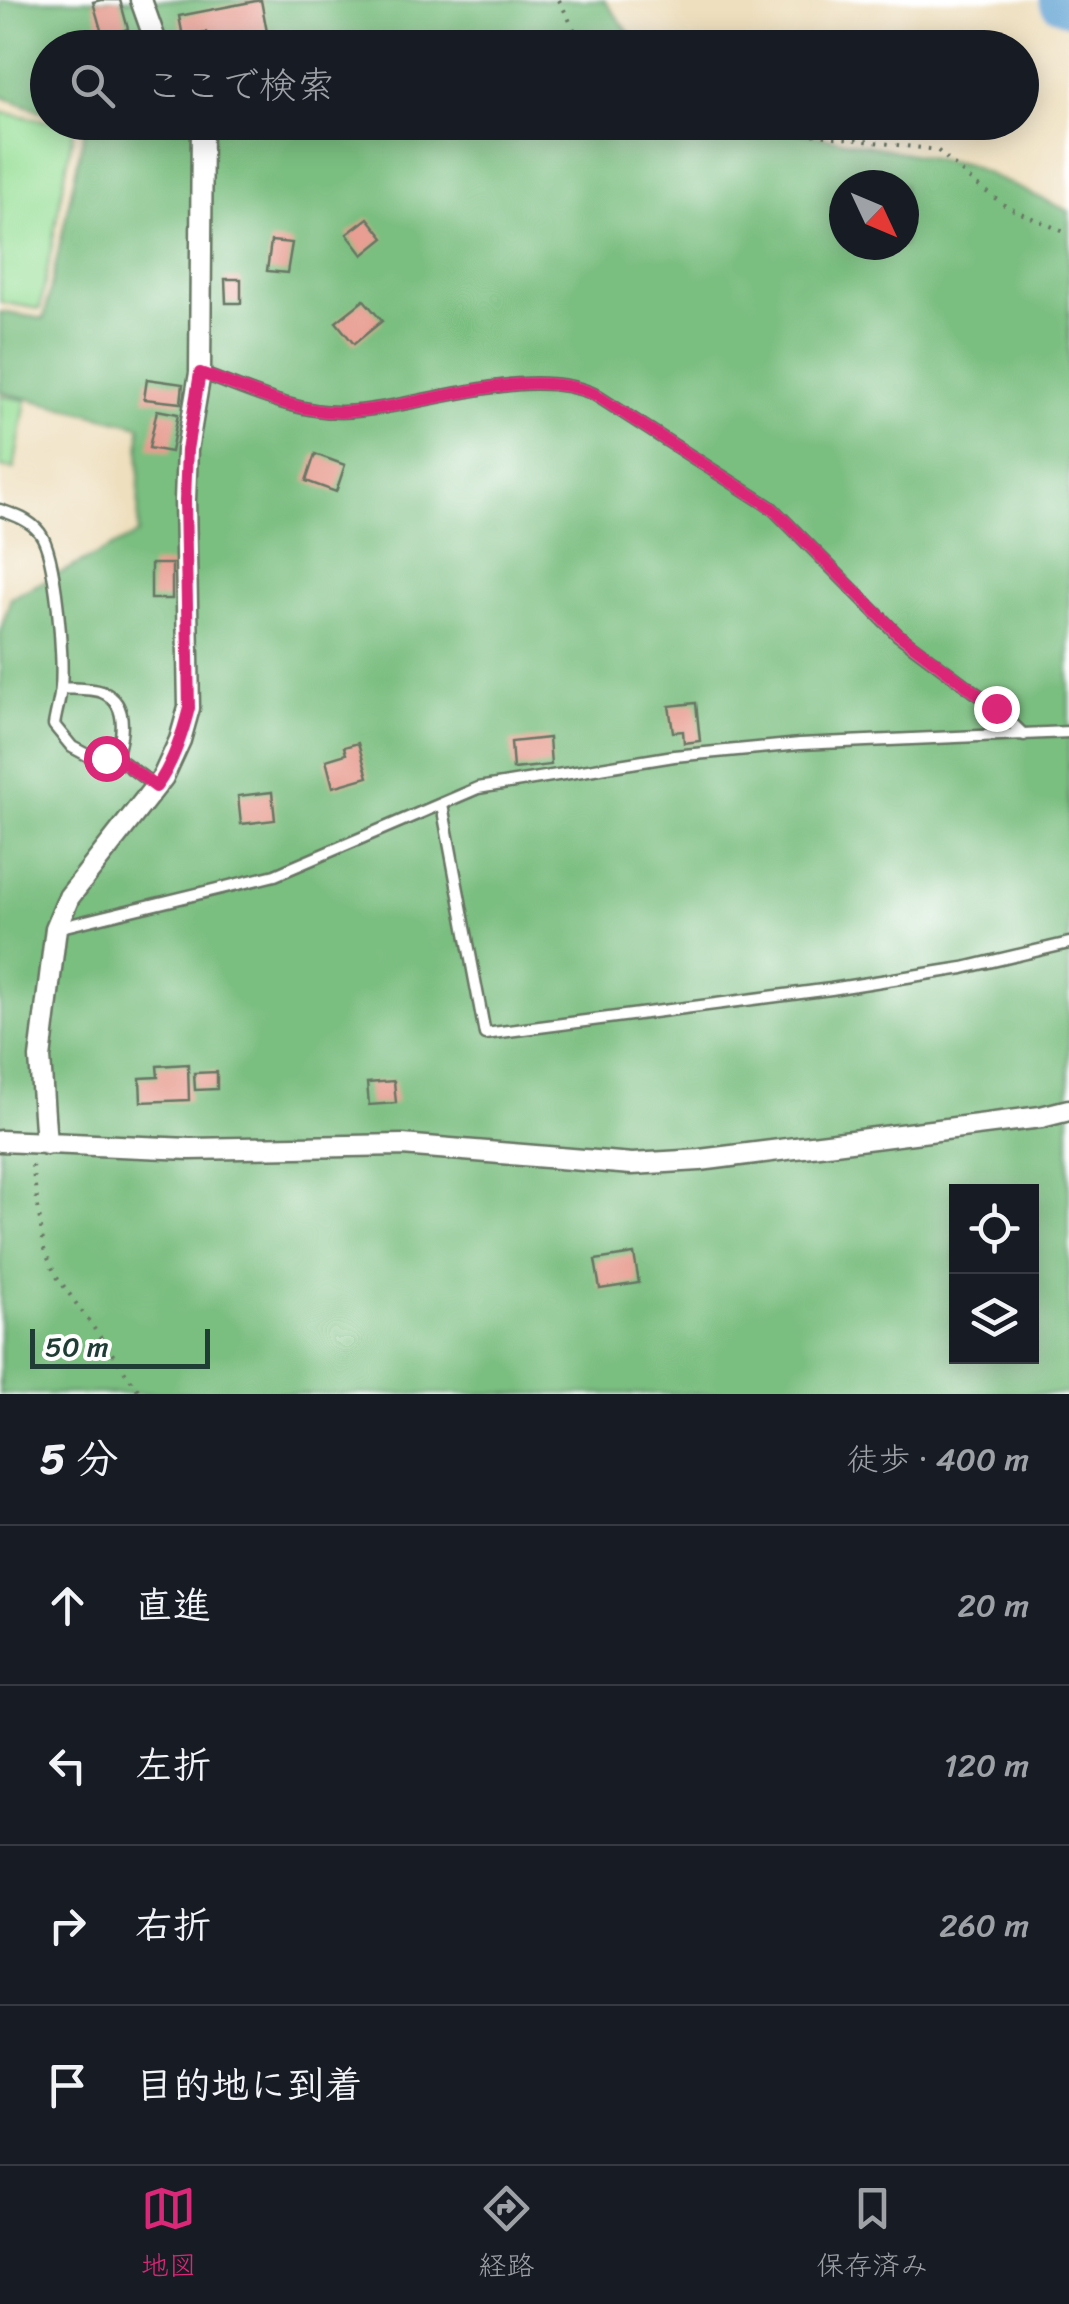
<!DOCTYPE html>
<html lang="ja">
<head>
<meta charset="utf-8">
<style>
  body { margin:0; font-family:Sriracha,"Klee One",sans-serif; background:#20242c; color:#f1f3f6 }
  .controls { position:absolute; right:30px; bottom:30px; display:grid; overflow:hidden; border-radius:0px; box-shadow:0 5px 25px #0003 }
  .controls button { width:90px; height:90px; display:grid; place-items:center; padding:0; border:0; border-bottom:2px solid #363941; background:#171b24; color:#f1f3f6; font:50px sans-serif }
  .compass { position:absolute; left:829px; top:170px; width:90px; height:90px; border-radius:50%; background:#171b24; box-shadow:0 5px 25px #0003; rotate:134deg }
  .scale { position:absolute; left:30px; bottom:25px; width:180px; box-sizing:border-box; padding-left:10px; border:5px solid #1f3d34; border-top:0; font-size:28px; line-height:35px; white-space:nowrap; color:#1f3d34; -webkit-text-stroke:8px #fff; paint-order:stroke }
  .stop { position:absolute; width:30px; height:30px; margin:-22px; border:8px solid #db2777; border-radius:50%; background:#fff }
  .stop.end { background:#db2777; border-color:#fff; box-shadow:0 2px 10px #0008 }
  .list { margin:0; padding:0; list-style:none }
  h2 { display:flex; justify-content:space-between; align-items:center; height:130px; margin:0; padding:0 40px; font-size:42px }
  h2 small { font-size:32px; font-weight:400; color:#9ea1a6 }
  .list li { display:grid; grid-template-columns:65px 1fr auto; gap:30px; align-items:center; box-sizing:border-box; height:160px; padding:0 40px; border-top:2px solid #363941 }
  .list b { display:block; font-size:38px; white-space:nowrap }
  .list em { font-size:32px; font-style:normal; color:#9ea1a6 }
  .icon { flex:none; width:55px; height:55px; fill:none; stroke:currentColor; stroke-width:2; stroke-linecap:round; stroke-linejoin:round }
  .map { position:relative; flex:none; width:1069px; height:1394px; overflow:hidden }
  .search { position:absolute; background:#171b24; box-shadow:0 5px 25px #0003; left:30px; right:30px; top:30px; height:110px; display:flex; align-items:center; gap:25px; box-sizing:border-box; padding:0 35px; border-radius:55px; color:#9ea1a6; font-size:38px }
  .sheet { height:770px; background:#171b24 }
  nav { display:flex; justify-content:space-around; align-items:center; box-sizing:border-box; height:140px; border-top:2px solid #363941; background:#171b24; font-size:28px; color:#9ea1a6 }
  nav a { display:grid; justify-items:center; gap:5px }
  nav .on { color:#db2777 }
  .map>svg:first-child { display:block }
</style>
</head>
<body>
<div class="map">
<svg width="1069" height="1394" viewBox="0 0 1069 1394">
  <rect width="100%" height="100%" fill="#fff"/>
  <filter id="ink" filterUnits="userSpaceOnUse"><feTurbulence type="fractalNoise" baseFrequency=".01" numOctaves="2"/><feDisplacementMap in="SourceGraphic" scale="20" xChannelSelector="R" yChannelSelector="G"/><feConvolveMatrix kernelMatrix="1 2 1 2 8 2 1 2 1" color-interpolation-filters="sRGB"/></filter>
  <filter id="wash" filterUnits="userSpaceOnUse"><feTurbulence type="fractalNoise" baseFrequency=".0048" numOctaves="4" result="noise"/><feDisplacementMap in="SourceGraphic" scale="40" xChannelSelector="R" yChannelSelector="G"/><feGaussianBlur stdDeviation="2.25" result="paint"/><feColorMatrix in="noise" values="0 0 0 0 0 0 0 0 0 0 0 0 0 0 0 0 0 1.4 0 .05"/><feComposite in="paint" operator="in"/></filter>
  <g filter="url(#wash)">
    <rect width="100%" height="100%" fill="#eedfbe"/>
    <path fill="#99df98" stroke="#5c8e66" stroke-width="2.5" d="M0,112L74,126L40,309L0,302Z
      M0,396L26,400L14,469L0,467Z"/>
    <path fill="#7abe80" stroke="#4c7e5a" stroke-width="2.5" fill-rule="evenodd" d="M0,0H604L640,47L48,48L47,113L0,96Z
      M72,123H752L968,165L1069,211V1394H0V632L11,598L138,534L140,426L0,392V312L44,319L85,128ZM844,185H904V245H844ZM956,1192H1032V1356H956Z"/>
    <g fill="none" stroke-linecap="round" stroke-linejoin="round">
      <path stroke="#5da0d1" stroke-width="42" d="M1060,0L1069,4"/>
    </g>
    <g id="blocks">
      <path fill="#e89e92" d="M101,0H120L128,29L103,37L93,2Z
        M261,0L270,48H222L220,38L207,40L206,32L183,37L179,16Z
        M368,218L384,238L363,255L347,234Z
        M271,241L292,243L287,273L267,271Z
        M225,279H241V303H226Z
        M364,300L382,321L354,344L336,322Z
        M147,379L183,384L181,403L144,399Z
        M157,410L178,414L171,452L149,448Z
        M315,454L345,465L336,492L306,481Z
        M151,564H172V599H151Z
        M696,703L700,741L684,743L683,731L673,732L669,706Z
        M549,738L551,765L513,769L511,742Z
        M358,743L368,777L333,787L326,760L346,754L344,747Z
        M272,792L275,820L241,824L238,796Z
        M188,1064L189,1100L141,1102L140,1078L158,1077L157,1066Z
        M217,1072V1089L195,1090L194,1073Z
        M394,1081L396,1103L369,1105L367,1083Z
        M634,1254L639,1283L600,1289L595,1260Z"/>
    </g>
  </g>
  <g filter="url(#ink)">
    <use href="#blocks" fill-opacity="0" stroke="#677664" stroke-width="2.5"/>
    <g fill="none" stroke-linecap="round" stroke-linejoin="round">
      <defs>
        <path id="service" d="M200,373C244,388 294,413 342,412C417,410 525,363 594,394L772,508L898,635L996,708L1024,735
          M0,510C15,515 30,520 40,533C56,554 64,658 61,687C60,700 56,712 54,725L72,747L87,755L116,757L155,786
          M61,688C74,689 91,688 102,692C129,703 123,735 116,757
          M442,805L485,1034L831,989L963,968L1069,943
          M57,928L275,875L478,788L674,756L800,744L1069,732"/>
        <path id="minor" d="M141,0L158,48
          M0,1141L190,1149L402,1145L632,1164L700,1160L1041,1117L1069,1110
          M46,1144L40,1058L56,928L69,897L163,777L180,740L189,708L185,500L187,450L200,373L202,122"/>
      </defs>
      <use href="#service" stroke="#677664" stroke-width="15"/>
      <use href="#minor" stroke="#677664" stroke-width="25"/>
      <path stroke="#677664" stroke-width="4" stroke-dasharray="2.5 8" stroke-linecap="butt" d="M559,0L578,37L593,48
        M742,122L764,132L803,133L937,150L973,182L1007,207L1069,234
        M32,1165L44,1249L55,1274L141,1394"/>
      <use href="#service" stroke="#fff" stroke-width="10"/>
      <use href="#minor" stroke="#fff" stroke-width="20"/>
    </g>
  </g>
  <g fill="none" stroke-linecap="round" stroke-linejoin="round" filter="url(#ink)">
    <path stroke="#db2777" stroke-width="12" d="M106,758L116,757L156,787C173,764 182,736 189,708L185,500L187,450L200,373C245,388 294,413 342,412C418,410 524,363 594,394L772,508L898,634L996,708"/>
  </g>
</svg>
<div class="controls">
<button><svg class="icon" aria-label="locate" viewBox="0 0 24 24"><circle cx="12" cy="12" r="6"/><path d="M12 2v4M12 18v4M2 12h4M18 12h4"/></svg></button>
<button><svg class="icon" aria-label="layers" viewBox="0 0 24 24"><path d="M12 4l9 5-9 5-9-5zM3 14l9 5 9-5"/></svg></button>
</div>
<svg class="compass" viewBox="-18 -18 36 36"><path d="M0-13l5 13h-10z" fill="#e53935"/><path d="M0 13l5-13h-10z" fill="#9ea1a6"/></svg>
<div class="scale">50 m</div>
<div class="stop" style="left:106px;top:758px"></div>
<div class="stop end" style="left:996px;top:708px"></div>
<div class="search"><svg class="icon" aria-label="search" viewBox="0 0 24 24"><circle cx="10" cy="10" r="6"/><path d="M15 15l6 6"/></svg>ここで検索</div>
</div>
<section class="sheet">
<h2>5 分<small>徒歩 · 400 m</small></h2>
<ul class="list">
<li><svg class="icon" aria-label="ahead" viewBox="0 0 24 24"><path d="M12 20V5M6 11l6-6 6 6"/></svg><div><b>直進</b></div><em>20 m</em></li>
<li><svg class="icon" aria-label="left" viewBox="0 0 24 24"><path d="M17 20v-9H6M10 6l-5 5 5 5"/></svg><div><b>左折</b></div><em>120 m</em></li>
<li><svg class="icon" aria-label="right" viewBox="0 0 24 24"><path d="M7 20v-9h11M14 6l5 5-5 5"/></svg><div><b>右折</b></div><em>260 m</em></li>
<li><svg class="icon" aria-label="arrive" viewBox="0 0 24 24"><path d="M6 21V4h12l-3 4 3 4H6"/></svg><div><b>目的地に到着</b></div></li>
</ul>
</section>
<nav>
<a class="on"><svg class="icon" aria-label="map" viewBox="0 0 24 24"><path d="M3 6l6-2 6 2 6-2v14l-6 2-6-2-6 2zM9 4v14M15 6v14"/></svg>地図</a>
<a><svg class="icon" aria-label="directions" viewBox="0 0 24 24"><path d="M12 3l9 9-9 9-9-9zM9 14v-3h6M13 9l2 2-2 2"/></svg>経路</a>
<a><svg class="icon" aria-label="saved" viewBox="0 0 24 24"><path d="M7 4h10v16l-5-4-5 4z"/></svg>保存済み</a>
</nav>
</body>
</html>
